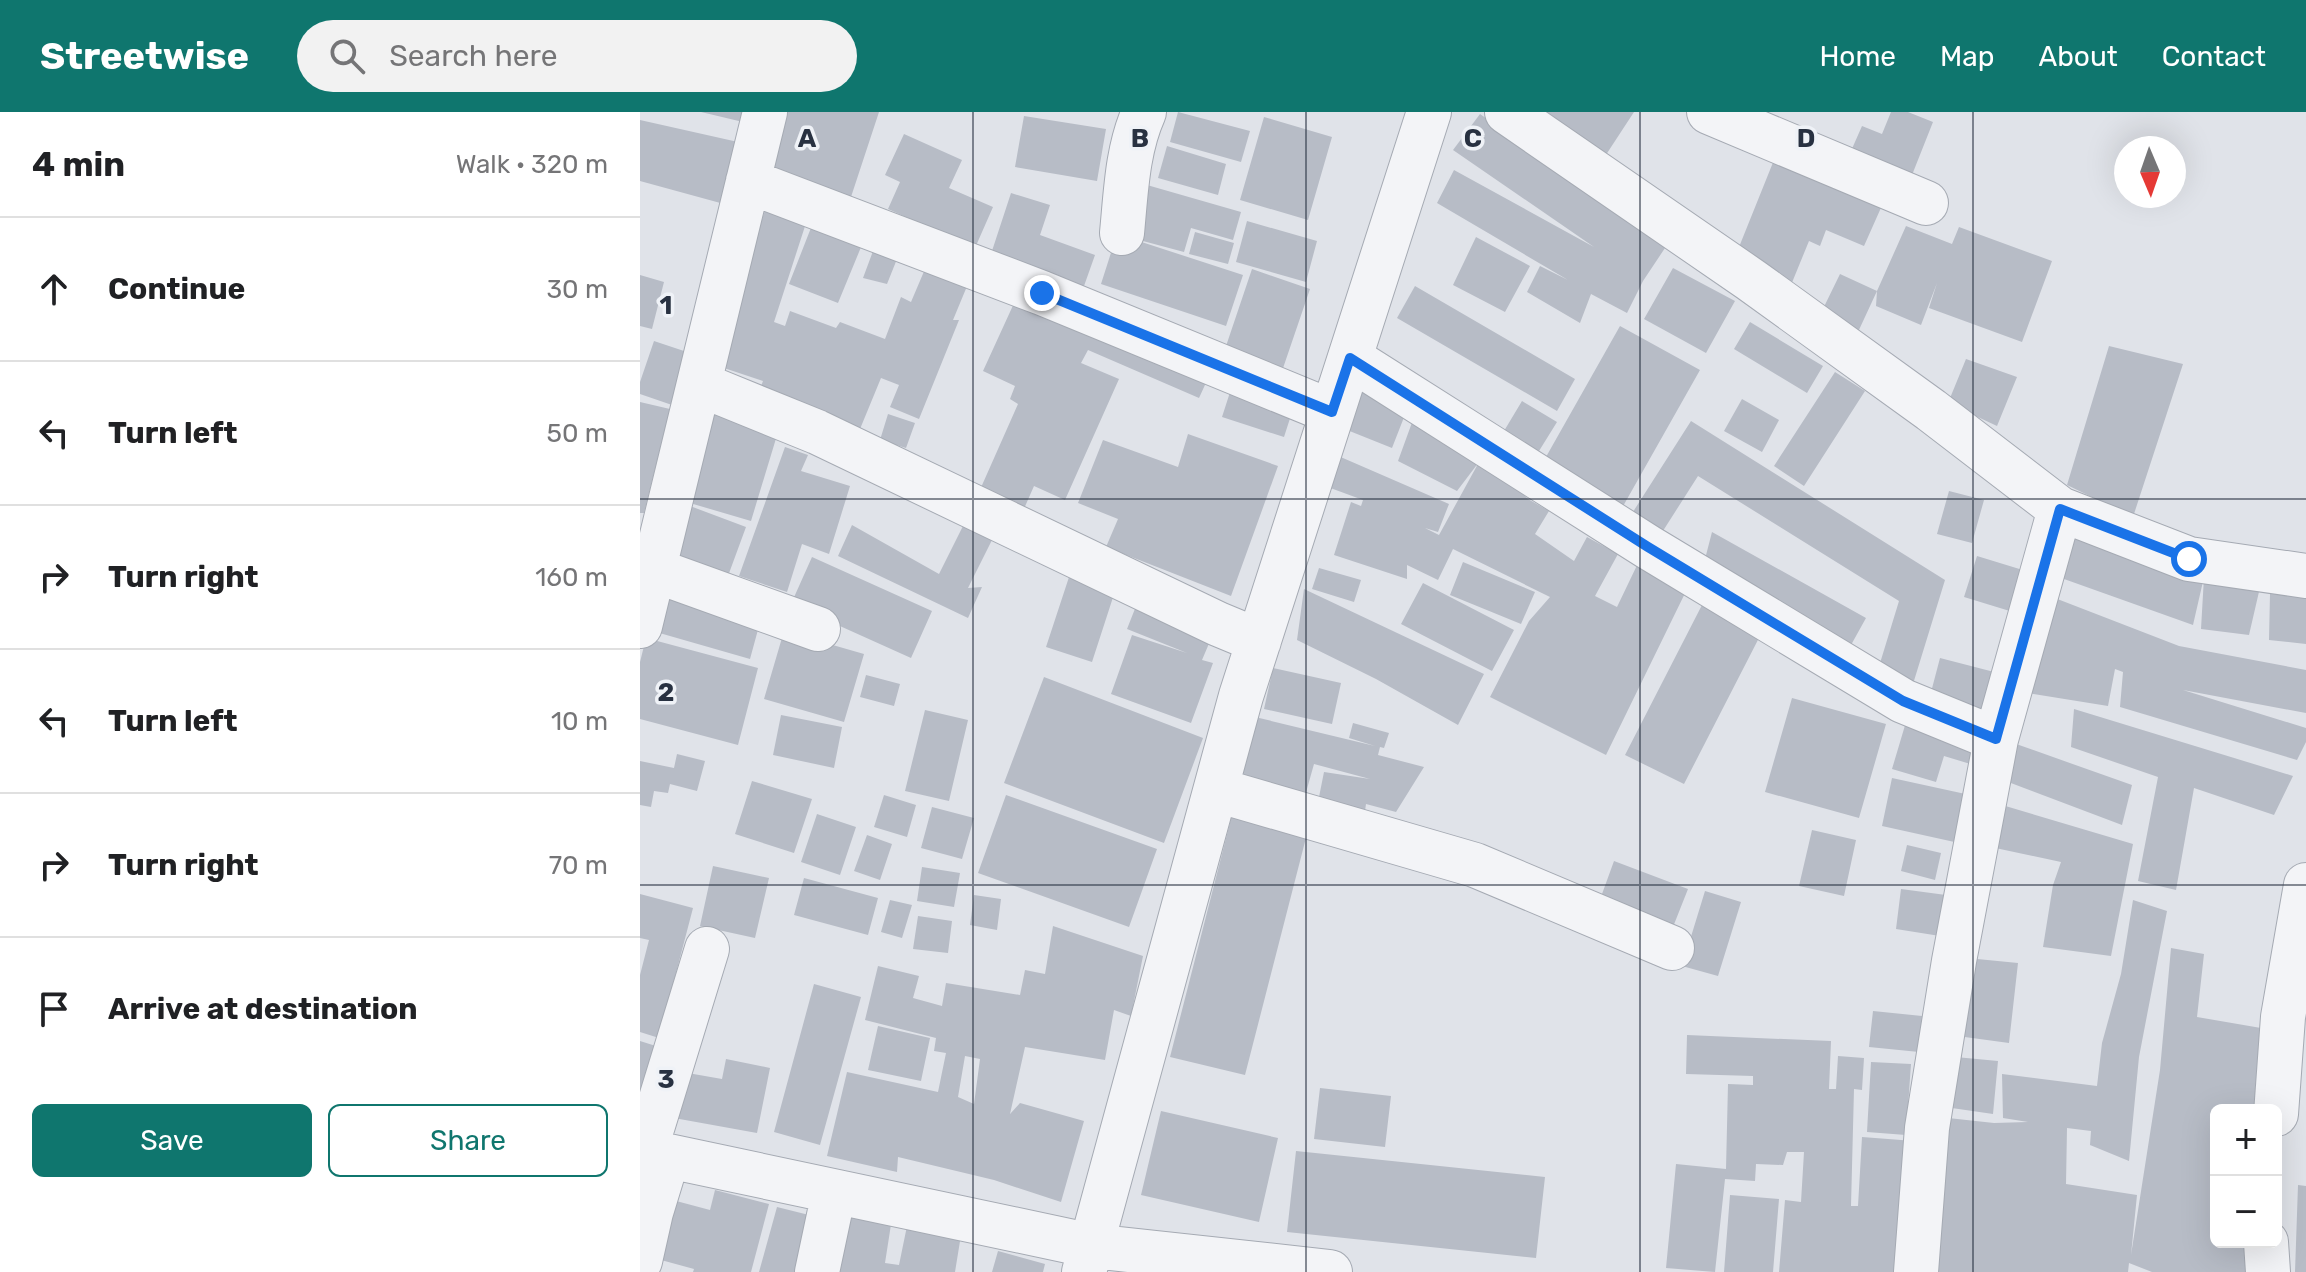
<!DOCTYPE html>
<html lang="en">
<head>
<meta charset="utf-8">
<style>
  body { margin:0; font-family:Rubik,sans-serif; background:#f2f2f2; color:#202124 }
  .controls { position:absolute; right:24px; bottom:24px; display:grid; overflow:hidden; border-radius:12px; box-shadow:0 8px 32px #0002 }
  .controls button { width:72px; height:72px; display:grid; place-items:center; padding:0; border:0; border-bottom:2px solid #e0e0e0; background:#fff; color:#202124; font:40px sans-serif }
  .compass { position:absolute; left:1474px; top:24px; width:72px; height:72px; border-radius:50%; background:#fff; box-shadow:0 8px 32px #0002; rotate:178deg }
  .stop { position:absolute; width:24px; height:24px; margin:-18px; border:6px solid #1a73e8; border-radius:50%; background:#fff }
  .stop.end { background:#1a73e8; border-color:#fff; box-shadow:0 2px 8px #0008 }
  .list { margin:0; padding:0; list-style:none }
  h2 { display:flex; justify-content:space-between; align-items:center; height:104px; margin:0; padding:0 32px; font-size:34px }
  h2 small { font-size:26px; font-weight:400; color:#757577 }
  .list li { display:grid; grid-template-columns:52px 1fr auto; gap:24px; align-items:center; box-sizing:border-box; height:144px; padding:0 32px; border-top:2px solid #e0e0e0 }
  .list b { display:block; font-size:30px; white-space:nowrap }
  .list em { font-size:26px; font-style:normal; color:#757577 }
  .actions { display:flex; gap:16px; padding:24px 32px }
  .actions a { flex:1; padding:18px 0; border:2px solid #0f766e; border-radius:12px; text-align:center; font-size:28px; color:#0f766e }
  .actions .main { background:#0f766e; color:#fff }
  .icon { flex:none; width:44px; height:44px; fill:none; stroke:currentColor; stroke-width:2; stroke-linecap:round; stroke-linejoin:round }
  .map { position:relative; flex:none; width:1666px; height:1160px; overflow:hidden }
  header { display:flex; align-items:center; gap:48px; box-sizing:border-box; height:112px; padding:0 40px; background:#0f766e; color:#fff }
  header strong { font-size:38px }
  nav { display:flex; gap:44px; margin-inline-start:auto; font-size:28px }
  .search { width:560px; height:72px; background:#f2f2f2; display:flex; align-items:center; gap:20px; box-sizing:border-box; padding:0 28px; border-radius:44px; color:#757577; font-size:30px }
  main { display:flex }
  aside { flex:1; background:#fff }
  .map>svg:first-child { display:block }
</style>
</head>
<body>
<header>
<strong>Streetwise</strong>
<div class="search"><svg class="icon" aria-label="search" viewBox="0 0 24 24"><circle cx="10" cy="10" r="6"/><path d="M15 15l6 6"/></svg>Search here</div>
<nav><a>Home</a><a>Map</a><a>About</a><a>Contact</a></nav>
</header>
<main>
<aside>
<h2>4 min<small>Walk · 320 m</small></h2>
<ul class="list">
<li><svg class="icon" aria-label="ahead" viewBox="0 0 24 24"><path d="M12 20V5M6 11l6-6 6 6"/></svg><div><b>Continue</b></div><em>30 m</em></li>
<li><svg class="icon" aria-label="left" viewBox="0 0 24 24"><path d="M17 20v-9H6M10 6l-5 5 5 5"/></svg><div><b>Turn left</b></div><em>50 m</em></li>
<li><svg class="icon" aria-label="right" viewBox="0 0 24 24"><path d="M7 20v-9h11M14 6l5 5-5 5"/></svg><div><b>Turn right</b></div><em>160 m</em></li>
<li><svg class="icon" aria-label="left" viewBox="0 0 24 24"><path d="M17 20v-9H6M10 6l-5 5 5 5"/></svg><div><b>Turn left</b></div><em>10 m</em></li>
<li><svg class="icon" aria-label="right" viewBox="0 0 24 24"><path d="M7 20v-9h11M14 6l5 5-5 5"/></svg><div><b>Turn right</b></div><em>70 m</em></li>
<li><svg class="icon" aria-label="arrive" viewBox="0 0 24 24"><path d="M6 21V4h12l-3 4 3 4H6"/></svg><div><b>Arrive at destination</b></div></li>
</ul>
<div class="actions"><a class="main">Save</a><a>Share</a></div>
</aside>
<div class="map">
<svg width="1666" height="1160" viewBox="0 0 1666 1160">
  <rect width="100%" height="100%" fill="#e0e3e9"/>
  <path fill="#b7bcc6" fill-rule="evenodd" d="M61,0H106L103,10Z
    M142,0H239L210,88L123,61Z
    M538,0L610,19L601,50L530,30Z
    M901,0H994L958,55Z
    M1251,0H1268L1293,10L1272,63L1211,39L1222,14L1242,22Z
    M840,2L1027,133L1003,169L987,201L951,182L940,211L887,180L900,154L928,168L797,91L814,58L954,135L813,38Z
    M384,4L466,17L457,69L375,55Z
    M624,5L692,25L668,108L600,88Z
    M0,8L98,30L84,92L0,69Z
    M264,22L322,48L309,76L353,95L335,136L248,97L260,70L245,63Z
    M527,34L586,52L578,83L518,66Z
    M1136,43L1244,89L1224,134L1186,118L1180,134L1169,129L1151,173L1093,150Z
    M507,73L601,100L593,128L551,116L544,140L488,125Z
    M371,81L410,93L400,123L455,143L444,174L351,142Z
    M126,95L167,108L134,210L145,214L150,199L196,216L200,210L245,227L261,185L271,190L288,150L330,167L313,208H319L279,307L250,295L259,273L241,266L220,317L120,277L123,269L78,254L93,197Z
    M176,103L226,123L198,191L149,172Z
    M607,109L677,129L666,170L596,150Z
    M1266,114L1312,132L1319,115L1412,149L1382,230L1289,196L1297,171L1281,213L1236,194L1237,179Z
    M555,120L594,131L588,152L549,142Z
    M477,122L603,163L586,214L461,172Z
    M836,125L890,154L865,200L813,173Z
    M236,131L259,142L247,172L223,166Z
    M1033,156L1095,189L1066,241L1004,207Z
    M612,157L670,177L641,262L583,243Z
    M1200,162L1237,179L1218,220L1180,203Z
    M0,163L24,170L12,217L0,214Z
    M775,174L935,267L917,299L757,206Z
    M380,178L570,262L559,286L448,238L441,251L479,267L425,388L394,374L383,399L339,380L378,292L370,287L375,274L343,259Z
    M1110,210L1183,254L1167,281L1094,237Z
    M980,214L1060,258L982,396L902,352Z
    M14,229L50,241L32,293L0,282V270Z
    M1469,234L1543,252L1493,405L1427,373Z
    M1326,247L1377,265L1357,314L1308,291Z
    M1195,260L1225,279L1164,374L1134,354Z
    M592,274L654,294L644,325L582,305Z
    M723,278L768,295L752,336L707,318Z
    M1102,287L1139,308L1122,340L1084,319Z
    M882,289L917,310L899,339L864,319Z
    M0,290L30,297L4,401H0Z
    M70,290L141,310L111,409L43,389Z
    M248,302L275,311L266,336L240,328Z
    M774,305L839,350L817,379L758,349Z
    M1051,309L1305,468L1273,572L1237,561L1259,489L1058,364L1021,422L991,403Z
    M548,322L638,354L591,484L466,435L478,407L438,391L463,328L538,355Z
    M145,335L168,343L161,359L210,374L189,442L162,432L147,480L99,464Z
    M696,343L809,392L798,420L785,416L799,423L839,350L868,366L888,387L909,399L895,422L934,449L947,425L978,442L955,484L977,495L1000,447L1050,471L966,643L850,585L889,509L910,485L813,437L798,468L767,453V467L694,443L711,390L721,394L723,388L685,374Z
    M1309,379L1344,388L1332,431L1297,422Z
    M50,394L106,415L88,464L31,444Z
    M330,400L355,422L328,476L342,475L328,506L198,444L212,413L299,462Z
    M1426,414L1621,471L1609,523L1561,517L1564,465L1553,513L1410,462Z
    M1072,420L1226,506L1211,533L1064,451Z
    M1337,444L1386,459L1373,500L1324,485Z
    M172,445L292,499L271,546L151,492Z
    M823,450L895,480L881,512L810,483Z
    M679,456L721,468L714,490L672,477Z
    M431,459L477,473L452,550L406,535Z
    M783,471L874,518L852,559L761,512Z
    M29,476L122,503L110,547L16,520Z
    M664,477L844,562L818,613L736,567L657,528Z
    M1630,482L1666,484V532L1629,528Z
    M1407,483L1539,534L1666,558V601L1543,578L1666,616V630L1657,648L1480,595L1483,560L1475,557L1468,594L1382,580Z
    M500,484L576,515L562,548L573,551L551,611L471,582L492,523L547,541L487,517Z
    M1062,493L1121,522L1044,672L985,643Z
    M144,519L224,542L204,610L124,587Z
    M6,526L118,556L98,633L0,607V550Z
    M1300,546L1358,561L1348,600L1290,584Z
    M633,556L701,571L692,612L624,597Z
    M226,563L260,572L254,594L220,585Z
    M404,565L563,626L524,731L364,671Z
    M1152,586L1246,612L1219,706L1125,680Z
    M1434,597L1653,664L1634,703L1554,676L1536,778L1498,769L1518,665L1431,635Z
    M285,598L328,608L309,689L265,679Z
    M141,603L202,615L194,656L133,643Z
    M615,605L735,634L709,626L713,611L749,621L744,636L740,635L738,643L784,655L756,700L726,692L725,699L678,690L684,660L730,667L674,652L665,684L600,666Z
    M1266,610L1330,629L1337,654L1304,644L1296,670L1252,657Z
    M1362,627L1492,673L1482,713L1355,665Z
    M37,642L65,649L57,679L30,672L28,681L14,679L11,695L0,693V649L34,656Z
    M1252,666L1330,683L1319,731L1242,714Z
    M112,669L172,687L154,741L95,722Z
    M244,683L276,693L267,725L234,715Z
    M366,683L517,737L489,815L338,761Z
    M1352,690L1493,732L1471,844L1403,835L1413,773L1421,750L1346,734Z
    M292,695L334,706L322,747L281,736Z
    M593,699L668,718L605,963L530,945Z
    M177,702L216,715L200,763L161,750Z
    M1172,718L1216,728L1204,784L1159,774Z
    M227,723L252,732L240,768L214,759Z
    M1267,733L1301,741L1295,768L1261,759Z
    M974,749L1048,777L1031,820L958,793Z
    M73,754L129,766L115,826L60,814Z
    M282,755L320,761L314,795L277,789Z
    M164,766L238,786L228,823L154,803Z
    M1261,777L1306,783L1300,824L1256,817Z
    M1065,779L1101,790L1078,864L1042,854Z
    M0,782L53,796L19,926L0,920V863L9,828L0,826Z
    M334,783L361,787L357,818L330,813Z
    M250,788L272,793L262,826L241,820Z
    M1493,788L1527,799L1499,945L1489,1049L1450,1033L1451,1019L1427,1016L1426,1072L1497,1083L1491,1143L1520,958L1531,836L1564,842L1557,905L1621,916L1616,998H1576V1130H1609L1608,1160H1512L1489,1151L1488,1160H1286L1299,1005L1354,1011L1388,1010L1363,1006L1362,962L1457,974L1462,931L1481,862Z
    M278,804L312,809L308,841L273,837Z
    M413,814L503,844L491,904L474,898L465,948L385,935L370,1002L380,991L444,1009L421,1090L354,1068L258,1045L257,1060L187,1044L207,960L298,980L306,941L294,939L296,926L225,908L238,854L279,864L273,886L302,894L306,871L380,883L385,858L405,862ZM325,944L340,947L334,992L318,985Z
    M1327,846L1378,851L1369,931L1310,923Z
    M174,872L221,885L180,1033L134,1020Z
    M1233,899L1282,904L1279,940L1229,935Z
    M238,914L290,926L281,969L228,958Z
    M1047,923L1191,929L1189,977H1196L1198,944L1224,946L1222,978L1214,977L1211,1094H1218L1222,1025L1274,1029L1265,1160H1139L1145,1088L1161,1090L1164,1040H1147L1143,1053L1116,1052L1115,1069L1085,1067L1075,1160L1026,1156L1036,1052L1086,1057L1088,972L1113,973V964L1046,962Z
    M0,929L19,935L0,997Z
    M1305,944L1358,949L1353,1002L1298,994Z
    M86,947L130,956L117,1021L34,1006L42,960L82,967Z
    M1231,950L1271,952L1266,1023L1227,1020Z
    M680,976L751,984L745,1035L674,1027Z
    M521,999L638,1026L619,1110L501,1083Z
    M656,1039L905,1065L896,1146L647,1120Z
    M1658,1073L1666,1074V1160H1655Z
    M75,1078L129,1092L111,1160H53L54,1157L10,1145L25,1086L70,1098Z
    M1090,1083L1139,1087L1133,1160H1084Z
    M137,1095L173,1104L157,1160H119Z
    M206,1098L252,1106L245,1151L259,1153L267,1114L321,1123L315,1160H195Z
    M358,1139L405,1152L403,1160H352Z"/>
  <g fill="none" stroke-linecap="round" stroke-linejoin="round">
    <defs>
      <path id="minor" d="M867,0L1111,168L1291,298L1420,397L1549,447L1666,464
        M1069,0L1286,91
        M108,69L402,181L692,300
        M482,121C486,80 487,38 504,0
        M710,246L1008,435L1263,589L1356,627
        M59,272L177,320L578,512L619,529
        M14,458L178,517
        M0,514L125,0
        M577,678L835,753L1032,836
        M1636,1002L1643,905L1666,773
        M0,1038L452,1134L690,1160
        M5,1039L67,837
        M1626,1130L1628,1160
        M0,1149L11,1100L28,1044
        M177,1160L194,1080
        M444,1160L601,584L789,0
        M1276,1160L1287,1016L1314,849L1356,627L1420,397"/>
    </defs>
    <use href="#minor" stroke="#a5aab3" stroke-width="46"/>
    <use href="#minor" stroke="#f3f4f7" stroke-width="44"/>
  </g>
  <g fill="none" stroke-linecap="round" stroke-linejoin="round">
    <path stroke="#1a73e8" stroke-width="10" d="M402,181L692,300L710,246L1008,435L1263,589L1356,627L1420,397L1549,447"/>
  </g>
  <path fill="none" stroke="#283141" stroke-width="2" stroke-opacity="0.55" d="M333,0V1160M666,0V1160M1000,0V1160M1333,0V1160M0,387H1666M0,773H1666"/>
  <g font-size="26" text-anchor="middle" font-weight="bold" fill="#283141" stroke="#eff2f7" stroke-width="7" stroke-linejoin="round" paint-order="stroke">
    <text x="167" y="35">A</text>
    <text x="500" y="35">B</text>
    <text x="833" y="35">C</text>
    <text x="1166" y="35">D</text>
    <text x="26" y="202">1</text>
    <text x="26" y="589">2</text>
    <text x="26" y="976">3</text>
  </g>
</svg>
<div class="controls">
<button>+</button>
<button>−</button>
</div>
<svg class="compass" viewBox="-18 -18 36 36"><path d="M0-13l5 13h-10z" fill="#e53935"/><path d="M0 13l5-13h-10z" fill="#757577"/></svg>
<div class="stop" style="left:1549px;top:447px"></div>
<div class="stop end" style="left:402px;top:181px"></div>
</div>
</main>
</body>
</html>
